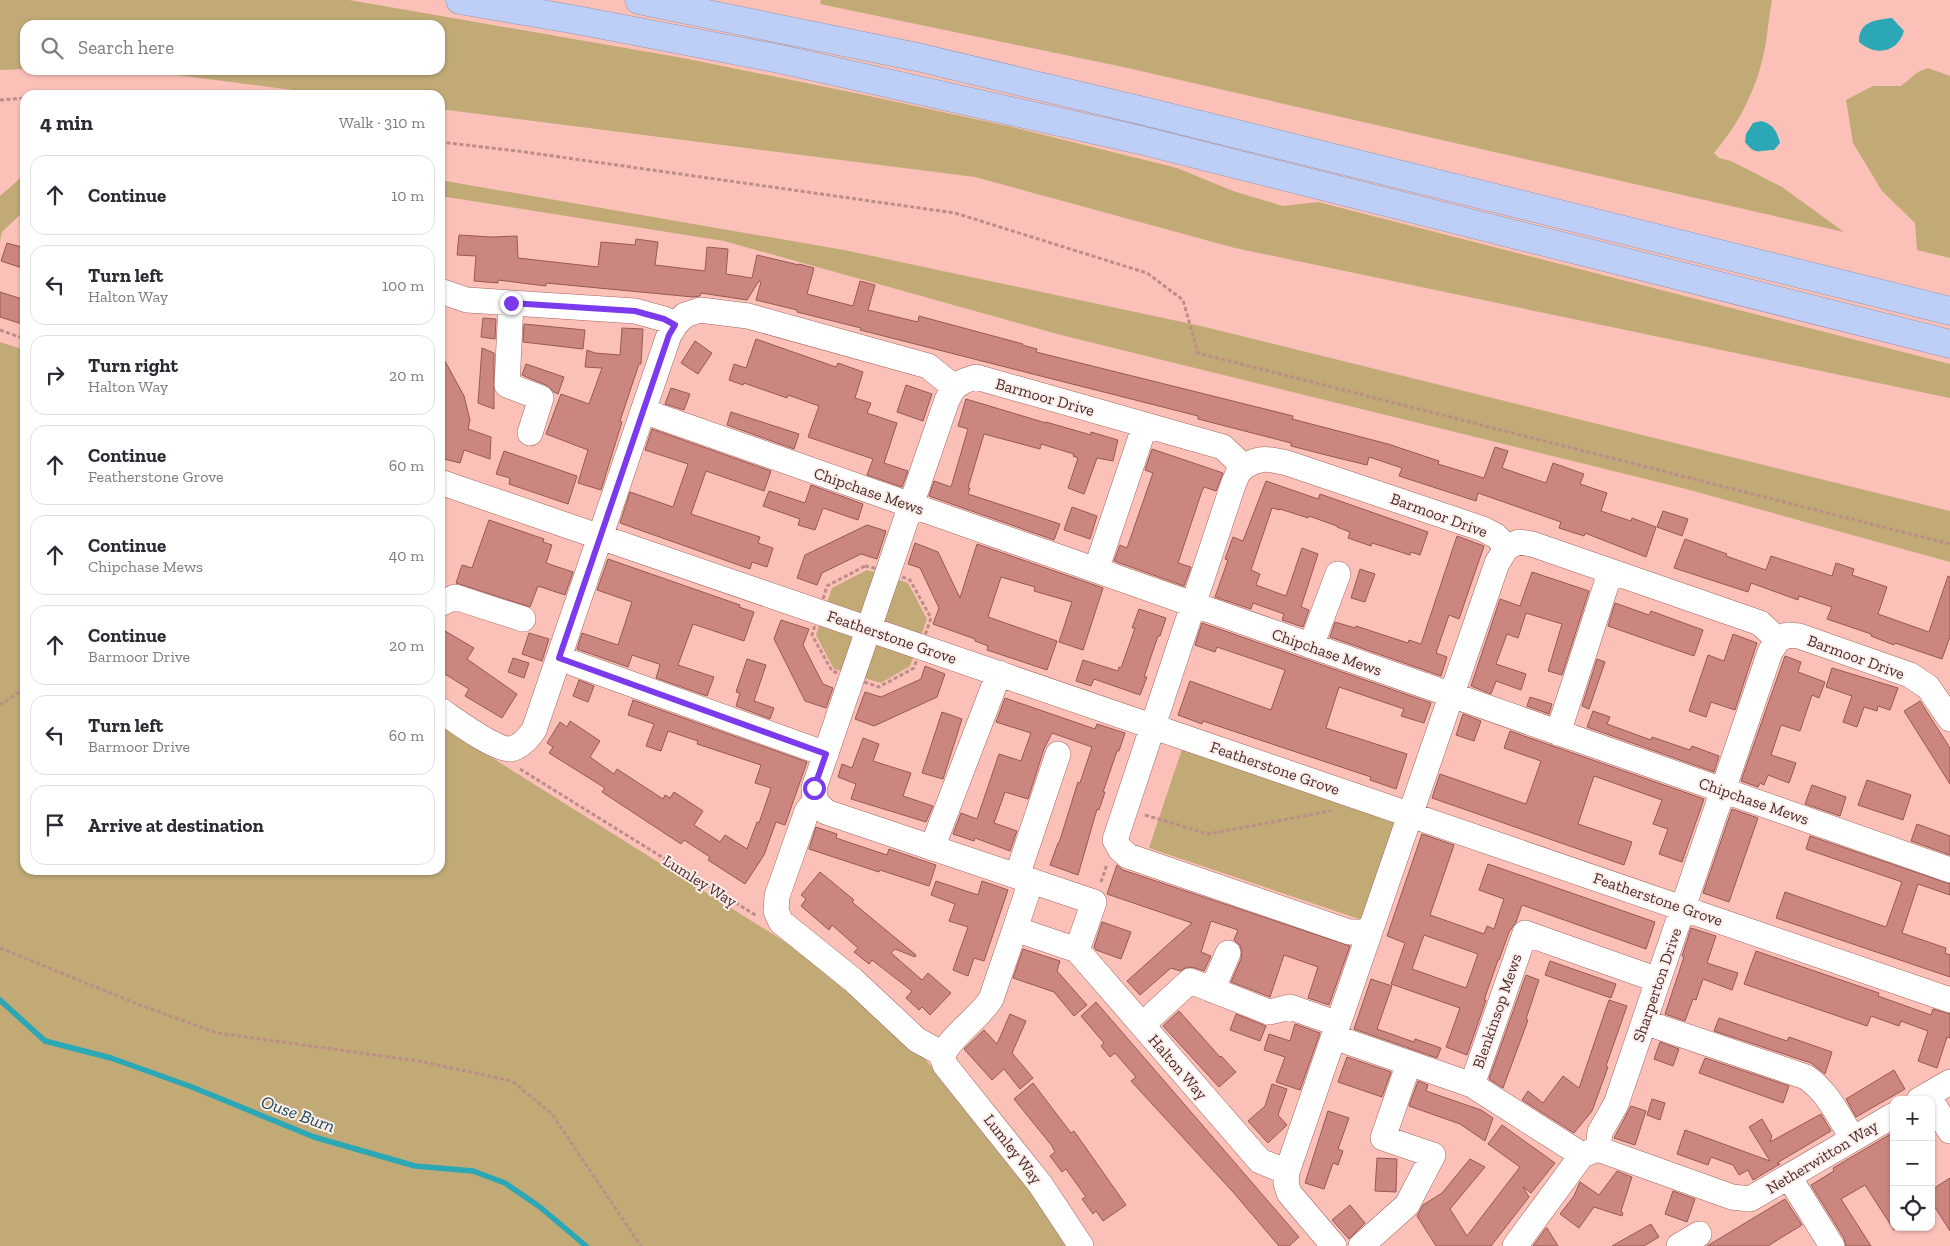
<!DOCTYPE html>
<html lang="en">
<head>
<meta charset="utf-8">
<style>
  body { margin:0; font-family:"Zilla Slab",serif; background:#f7f7f7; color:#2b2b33 }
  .controls { position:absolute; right:15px; bottom:15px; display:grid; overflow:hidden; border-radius:10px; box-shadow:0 1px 4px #0004 }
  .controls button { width:45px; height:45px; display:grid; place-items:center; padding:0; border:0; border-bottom:1px solid #e1e1e2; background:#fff; color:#2b2b33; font:25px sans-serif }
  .stop { position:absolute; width:15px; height:15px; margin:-11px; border:4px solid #7c3aed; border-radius:50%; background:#fff }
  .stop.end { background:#7c3aed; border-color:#fff; box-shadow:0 1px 5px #0008 }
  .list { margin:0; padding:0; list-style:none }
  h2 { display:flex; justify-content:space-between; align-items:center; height:65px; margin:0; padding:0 20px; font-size:21px }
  h2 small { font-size:16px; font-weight:400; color:#7c7c81 }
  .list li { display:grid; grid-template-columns:32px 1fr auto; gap:15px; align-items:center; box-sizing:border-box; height:80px; margin:0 10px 10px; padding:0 10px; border:1px solid #e1e1e2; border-radius:15px }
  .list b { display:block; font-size:19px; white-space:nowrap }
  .list p { margin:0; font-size:16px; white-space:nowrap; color:#7c7c81 }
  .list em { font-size:16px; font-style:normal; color:#7c7c81 }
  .icon { flex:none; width:28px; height:28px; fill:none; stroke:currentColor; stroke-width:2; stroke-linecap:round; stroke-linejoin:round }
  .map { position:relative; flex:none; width:1950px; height:1246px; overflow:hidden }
  .search { position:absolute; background:#fff; box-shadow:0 1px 4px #0004; left:20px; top:20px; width:425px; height:55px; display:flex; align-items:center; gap:12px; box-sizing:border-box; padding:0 18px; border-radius:15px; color:#7c7c81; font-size:19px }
  .panel { position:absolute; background:#fff; box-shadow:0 1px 4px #0004; left:20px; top:90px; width:425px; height:785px; border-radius:15px }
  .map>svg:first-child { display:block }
</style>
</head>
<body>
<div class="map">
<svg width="1950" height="1246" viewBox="0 0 1950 1246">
  <rect width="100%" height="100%" fill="#fbc1b9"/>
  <path fill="#c1aa76" d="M0,0H349L683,58L860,94L1012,127L1177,168L1233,191L1283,206L1318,202L1950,364V398L1235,248L975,177L440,109V95H332L137,70H440V25H25V69L0,70Z
    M821,0H1772C1768,21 1767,44 1761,65C1752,98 1736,127 1714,153L1719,158L1731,161L1782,187L1844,232L1123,67L820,4Z
    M1928,68L1950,76V258L1917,250L1915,223L1882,191L1853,143L1846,100L1873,86H1901L1918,72Z
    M25,174V210L2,232L0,240V196Z
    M440,180L844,250L1201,326L1950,511V562L1686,489L1061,335L724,241L440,196Z
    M0,342L25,350V870H440V725L798,950L925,1059L998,1145L1070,1246H0Z
    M867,570L908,583L927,619L910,666L881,683L834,669L816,635L832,588Z
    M1182,749L1395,821L1362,920L1149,848Z"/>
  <path fill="#2ba7b5" d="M1892,18L1904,31C1898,52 1876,57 1859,42C1859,21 1875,20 1892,18Z
    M1761,121C1773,124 1777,131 1780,143L1774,150C1758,150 1756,156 1745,142L1746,134L1753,123Z"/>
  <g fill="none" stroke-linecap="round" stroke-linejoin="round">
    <path stroke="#2ba7b5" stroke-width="5.5" d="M0,1000L45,1041L111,1058L192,1087L314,1137L415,1166L473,1171L505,1183L540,1207L586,1246"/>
  </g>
  <path fill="#cb877f" stroke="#985852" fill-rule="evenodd" d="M459,235L492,237L517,236L518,258L598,267L601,242L635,245L636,239L658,242L655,265L705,271L707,247L728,249L726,274L752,278L757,255L799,265V264L814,268L807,294L853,306L860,281L875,285L868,310L918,322L919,316L1023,344L1022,345L1037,349L1036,352L1293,416L1292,419L1388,444L1439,461L1438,464L1484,478L1495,447L1508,451L1502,468L1546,483L1553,463L1584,474L1580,484L1607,493L1601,511L1631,521L1632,518L1656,527L1646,557L1585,533L1584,536L1559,528L1561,522L1478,493L1476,501L1399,476L1402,468L1369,457L1367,465L1338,458L1291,446V443L1198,419V416L860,330L861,328L797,312V310L756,300L761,282L759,281L747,300L701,293L700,296L693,297L546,283V286L498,280V283L474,281L476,256L457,255Z
    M7,243L25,248V269L1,261Z
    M0,292L25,300V325L0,317Z
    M483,318L496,319L495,339L481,337Z
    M524,324L585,330L583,349L523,342Z
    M622,328L643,329L641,364H639L620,421L622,422L601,490L578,483L588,450L546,434L561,394L589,404L602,368L585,367L587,350L595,353L620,355Z
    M756,339L836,367L838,363L863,372L855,398L871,403L867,413L897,423L884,463L908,471L902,487L867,475L873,459L808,437L819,406L788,395L787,398L744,383L743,385L729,380L734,364L746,368Z
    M695,341L712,353L698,374L681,363Z
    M482,348L494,353V409L478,403Z
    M440,352L464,396L470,420L468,429L491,437L490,459L464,450L460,463L440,458Z
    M526,364L564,377L558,394L554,392L546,385L522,375Z
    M906,385L932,394L923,421L897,412Z
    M671,388L690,394L684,410L665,404Z
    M966,399L1046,423V422L1091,435V432L1118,440L1113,461L1097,458L1084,494L1068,488L1078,458L1073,456L1074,454L1041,444L1040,449L984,434L968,488H970L968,494L1060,524L1054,540L929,496L934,481L951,487L968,429L958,426Z
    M731,412L799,434L794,449L727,425Z
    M652,429L771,471L764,491L706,471L691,514L760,537L758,543L773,548L767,567L752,562L750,569L620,523L630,492L673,507L688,464L645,450Z
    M1152,449L1223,473L1216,491L1204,487L1202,491L1178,563L1191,567L1184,586L1114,561L1120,545L1127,548L1153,473L1145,470Z
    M504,451L577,476L568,504L509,484L510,478L496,474Z
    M1266,481L1318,499L1320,494L1428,532L1420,555L1411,552L1410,555L1372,543L1371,546L1348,538L1350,532L1337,527V526L1309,516L1308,518L1280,509V510L1272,508L1251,570L1260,574L1256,585L1286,596L1302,548L1318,554L1301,607L1309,610L1303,627L1282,620L1284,614L1253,603L1251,609L1215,597L1228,560L1225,559L1233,537L1243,541Z
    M811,485L863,504L858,520L823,508L815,530L798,525L800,519L763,506L769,491L805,503Z
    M1072,507L1097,516L1090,539L1064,530Z
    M1663,511L1688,519L1682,536L1657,527Z
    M489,520L544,539L543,542L552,545L546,563L573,572L565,595L538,586L530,607L456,583L462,565L472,568Z
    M867,525L886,531L877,559L861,554L822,573L817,585L797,578L805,555Z
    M1457,536L1484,546L1459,619L1449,615L1436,653L1447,657L1441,676L1330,637L1335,622L1355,628L1356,626L1408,643L1409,640L1421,644Z
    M1685,539L1727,554L1726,556L1766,570L1771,556L1832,576L1836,563L1854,569L1852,575L1887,587L1878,614L1929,632L1948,576L1950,577V637L1942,659L1895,643L1894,645L1871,636V634L1827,619L1832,607L1799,596L1798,600L1751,583L1748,592L1674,568Z
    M915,543L938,552L960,598L977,544L1103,588L1083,650L1059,642L1072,602L1034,591L1035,587L1001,577L988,617L1057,641L1047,670L987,650L988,646L975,641V639L933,624L939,608L920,568L908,564Z
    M608,559L740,605L739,607L754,612L744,641L693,624L678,665L714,677L707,696L656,678L660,665L659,664L632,655L628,667L577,649L582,633L618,645L632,602L597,590Z
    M1360,569L1375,574L1365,602L1351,598Z
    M1532,572L1589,591L1562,675L1548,671L1562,624L1526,613L1518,638L1507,634L1496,664L1526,674L1521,690L1496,681L1491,694L1471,686L1500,599L1520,606Z
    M1615,603L1649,615L1651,611L1703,630L1694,656L1608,626Z
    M1139,609L1166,618L1160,636H1158L1144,677H1147L1140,695L1094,679L1091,686L1076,681L1083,660L1118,671L1119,667L1121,668L1135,628H1132Z
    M781,620L809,629L803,645L823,684L833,688L826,708L805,701L774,639Z
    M1202,623L1431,703L1424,723L1401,716L1404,709L1339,687L1326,728L1407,754L1396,789L1370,780L1371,777L1203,721L1202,724L1178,715L1190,681L1271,710L1285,670L1217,647L1215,652L1195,645Z
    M440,628L474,648L467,659L517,694L502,718L465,696L469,689L440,671Z
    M529,633L549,639L542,661L522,654Z
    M1733,634L1757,643L1735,710L1711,702L1706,717L1689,711L1708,655L1724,661Z
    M1785,656L1801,662L1798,672L1825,682L1819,698L1812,695L1800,731L1781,725L1771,755L1796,763L1789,783L1768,775L1764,785L1760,783L1758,787L1741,781Z
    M513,658L529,663L524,678L508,672Z
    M747,659L766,665L754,701L774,708L770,719L736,706L740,693L736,692Z
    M1597,659L1605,662L1589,709L1582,706Z
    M925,666L945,674L937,697L874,726L855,719L865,692L881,697L921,679Z
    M1832,668L1898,688L1890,710L1878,706L1877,711L1864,707L1857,727L1843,722L1852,696L1826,687Z
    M579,680L594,686L588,702L573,696Z
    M1530,697L1552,704L1549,714L1527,706Z
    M1005,698L1095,729L1097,724L1125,733L1119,751H1117L1103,792H1105L1099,810L1097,809L1078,875L1050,865L1058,843H1059L1078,782L1080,783L1092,747L1052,733L1044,749L1028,799L1005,792L994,823L1017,831L1010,851L975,838L974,841L953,834L961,813L977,819L999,754L1021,761L1031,733L996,722Z
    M633,700L807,762L785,825L776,822L764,855L745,884L708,860L710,857L684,840L681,844L602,792L605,788L549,753L553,747L547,743L560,722L567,727L570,721L600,741L590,757L614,774L617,769L663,799L665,795L670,798L674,792L703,811L694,825L720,842L725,835L747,849L757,822L759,823L771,788L755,783L761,765L697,744L698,741L668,731L661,751L646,746L654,724L628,715Z
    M1920,701L1950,748V784L1904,711Z
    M1593,711L1610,717L1607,724L1651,740L1652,737L1690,750L1692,746L1719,756L1714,772L1587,727Z
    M942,712L962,719L943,779L922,773Z
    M1463,714L1481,721L1474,741L1456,735Z
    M1510,731L1704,799L1682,862L1659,854L1668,829L1653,824L1662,800L1594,776L1578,824L1632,842L1624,865L1432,798L1440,774L1526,804L1541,761L1504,748Z
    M863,738L879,744L873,761L911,773L903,796L933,806L926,822L851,799L856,784L838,777L842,764L852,768Z
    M1867,780L1911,795L1903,820L1858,805Z
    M1812,785L1846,797L1840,816L1805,804Z
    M1732,809L1758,818L1729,902L1703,893Z
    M1917,824L1950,836V855L1911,841Z
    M816,827L837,834L836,838L887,855L889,849L936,865L929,886L880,870L879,872L809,849Z
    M1422,834L1454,845L1430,915L1484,934L1487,926L1494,929L1504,899L1479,890L1488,864L1655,922L1646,949L1522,905L1516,922L1509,932L1499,960H1498L1484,1000H1486L1467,1055L1446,1047L1460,1008L1391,984L1405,943L1387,936ZM1424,935L1478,954L1466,988L1412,969Z
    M1810,836L1950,884V895L1918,884L1902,933L1946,948L1945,953L1950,955V977L1776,918L1785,892L1886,927L1902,882L1806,849Z
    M1117,865L1123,870L1350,946L1329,1005L1308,998L1318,967L1284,955L1270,997L1231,982L1241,959L1242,952L1240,945L1234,940L1238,930L1211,921L1201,952L1211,956L1204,971L1195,968L1187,967L1180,971L1171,968L1140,995L1127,981L1192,923L1107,894Z
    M820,872L854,900L852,902L916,955L915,957L895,949L891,953L922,980L928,973L951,993L930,1015L922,1007L919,1010L906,998L912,991L872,960L869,964L854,952L858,948L832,925L829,930L801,906L806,899L801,895Z
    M936,881L978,895L982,881L1008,890L984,961L974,958L968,976L953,970L968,927L949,921L955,904L931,895Z
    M1102,922L1131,932L1121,959L1096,950L1094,947Z
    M1691,928L1716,936L1707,963L1738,973L1732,990L1703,979L1696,1000L1693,999L1685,1021L1665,1014L1684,957L1682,956Z
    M1023,949L1060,961L1057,971L1087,1005L1074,1016L1054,992L1013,978Z
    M1756,951L1879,993L1878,996L1931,1015L1933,1009L1950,1014V1038L1947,1037L1937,1068L1918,1061L1928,1031L1901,1021L1899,1026L1871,1016L1867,1026L1744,984Z
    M1550,961L1616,984L1611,998L1545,975Z
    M1526,975L1539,980L1526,1019L1528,1020L1503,1088L1489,1079Z
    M1371,979L1392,986L1377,1029L1414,1042L1415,1039L1441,1048L1437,1058L1354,1029Z
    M1609,1000L1627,1006L1606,1066L1608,1067L1592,1111L1574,1133L1522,1100L1528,1091L1543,1103L1563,1076L1579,1088Z
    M1096,1002L1299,1237L1289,1246H1279L1233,1192L1131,1081L1136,1077L1115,1053L1110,1057L1101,1046L1104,1043L1081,1016Z
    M1179,1011L1220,1057L1221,1056L1236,1072L1219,1087L1163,1026Z
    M1010,1014L1026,1021L1012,1053L1033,1078L1020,1089L1004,1069L992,1080L964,1049L984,1030L997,1044Z
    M1236,1014L1266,1026L1260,1041L1230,1030Z
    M1719,1018L1787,1041L1789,1037L1832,1052L1825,1074L1811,1063L1714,1031Z
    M1295,1024L1320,1033L1300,1090L1276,1082L1285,1057L1264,1050L1269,1034L1290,1041Z
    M1660,1042L1679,1049L1673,1066L1654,1059Z
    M1347,1057L1391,1072L1382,1097L1338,1082Z
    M1705,1058L1789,1086L1783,1103L1699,1073Z
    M1894,1070L1905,1089L1856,1117L1846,1099Z
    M1418,1081L1428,1085L1426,1091L1481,1110L1493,1118L1485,1141L1460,1124L1409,1106Z
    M1033,1083L1071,1133L1074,1131L1126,1205L1103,1221L1096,1211L1093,1214L1082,1199L1086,1197L1066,1169L1062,1172L1050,1156L1055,1152L1052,1146L1014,1099Z
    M1272,1084L1287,1089L1278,1115L1287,1125L1268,1143L1248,1121L1265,1106Z
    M1652,1099L1665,1103L1660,1120L1647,1115Z
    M1631,1106L1646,1111L1635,1145L1614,1138Z
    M1328,1111L1349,1118L1338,1149L1343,1151L1338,1165L1333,1163L1324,1189L1305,1183Z
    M1821,1114L1831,1131L1777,1163L1780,1164L1753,1180L1748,1170L1739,1175L1733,1165L1711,1157L1708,1165L1677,1154L1685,1130L1770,1161L1749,1127L1762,1119L1772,1136L1770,1142Z
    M1502,1125L1555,1163L1531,1193L1523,1187L1529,1197L1491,1246H1436L1417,1216L1423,1205L1442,1193L1470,1159L1485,1167L1450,1209L1467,1236L1520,1167L1488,1144Z
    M1894,1132V1230L1865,1185L1841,1199L1871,1246H1846L1844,1238L1811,1185L1834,1171L1833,1168Z
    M1377,1158L1397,1159L1396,1192L1375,1191Z
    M1617,1171L1632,1177L1621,1211L1623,1213L1622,1216L1594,1207L1579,1228L1560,1214L1574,1196L1580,1182L1599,1195Z
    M1950,1178V1231L1931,1201V1190Z
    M1673,1191L1695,1199L1687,1222L1665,1214Z
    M1785,1199L1802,1225L1779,1239L1768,1246H1707Z
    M1350,1205L1365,1223L1349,1239L1332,1220Z
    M1651,1224L1659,1237L1644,1246H1612Z
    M1546,1228H1547L1558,1246H1533Z"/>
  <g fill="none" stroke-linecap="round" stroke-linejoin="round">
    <defs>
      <path id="minor" d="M440,291L467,300L635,311L664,319L675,325L685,315L700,310L748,316L928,366L954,387L964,381L976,377L1223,447L1244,467C1259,456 1270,459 1287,463L1483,529L1496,536L1507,547
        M511,303L507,385L541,398L530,433
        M643,411L1950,870
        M1244,467L1238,473L1233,485L1115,840L1120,849L1128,856L1349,932H1365L1372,925
        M440,482L1950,1000
        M1507,547L1519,542L1532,544L1760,623L1778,640
        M1096,570L1145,425
        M440,604L455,597L523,619
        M1778,640L1787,635L1799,636L1910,675L1928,687L1950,719
        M1311,646L1338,574
        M559,658L826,754
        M440,710C455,720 495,750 511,749C521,747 529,737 534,730L669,335L675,325
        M1558,733L1610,573
        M815,801L826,812L1094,902L1077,950
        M932,848L999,673
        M1017,876L1058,754
        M1031,881L1015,929L1077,950L1260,1161L1287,1172
        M1015,929L991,999C981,1016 948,1039 944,1054C942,1058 943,1061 945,1065L1040,1184L1081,1246
        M1212,990L1228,953
        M1644,1022L1806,1077C1828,1092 1839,1117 1853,1139
        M1142,1025L1190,981L1269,1012L1290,1007L1338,1024
        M1334,1037L1472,1085L1525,933L1658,980
        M943,1054L917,1040L853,980L781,922L776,911L777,896L807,811L815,801L814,788L947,400L954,387
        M1472,1085L1582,1155
        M1919,1100L1950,1082
        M1931,1101L1950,1131
        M1598,1149L1600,1132L1616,1104L1770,652L1778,640
        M1598,1149L1732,1197L1750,1199L1894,1115
        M1789,1177L1832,1246
        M1334,1246L1289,1193L1286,1183L1287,1172L1497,563L1507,547
        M1361,1246L1407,1205L1433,1155L1383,1138L1409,1063
        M1515,1246L1582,1155L1598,1149
        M1679,1246L1699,1234"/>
      <path id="highway" d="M460,0L577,20L780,59L1140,140L1950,344
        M639,0L917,57L1144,111L1950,311"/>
    </defs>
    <use href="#minor" stroke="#a6655e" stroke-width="26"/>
    <use href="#highway" stroke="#9496ae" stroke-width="29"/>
    <path stroke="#bd8d87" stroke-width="3" stroke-dasharray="4 2.5" stroke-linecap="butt" d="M61,95L93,92L112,95
      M0,100L25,98
      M440,142L518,151L955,213L1147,273L1183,300L1198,353L1950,544
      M0,330L25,339
      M865,566L888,571L910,580L931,618L914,668L879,687L832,671L812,635L827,586Z
      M0,705L25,688
      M520,769L757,916
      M1145,815L1208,834L1331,811
      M1101,882L1107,864
      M0,948L140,1005L217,1033L419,1061L512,1081L552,1114L641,1246"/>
    <use href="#minor" stroke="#fff" stroke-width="25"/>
    <use href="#highway" stroke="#bdcff6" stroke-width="28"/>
  </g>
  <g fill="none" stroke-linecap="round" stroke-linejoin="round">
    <path stroke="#7c3aed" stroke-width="6" d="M511,303L635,311L664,319L675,325L669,335L559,658L826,754L814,788"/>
  </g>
  <g text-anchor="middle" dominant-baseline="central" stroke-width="4" stroke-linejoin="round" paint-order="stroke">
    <g font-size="16" fill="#492c29" stroke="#fdeeec">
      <text transform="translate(1045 397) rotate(16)">Barmoor Drive</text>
      <text transform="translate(869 491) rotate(19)">Chipchase Mews</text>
      <text transform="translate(1439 515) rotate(20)">Barmoor Drive</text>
      <text transform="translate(892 637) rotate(19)">Featherstone Grove</text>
      <text transform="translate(1327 652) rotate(19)">Chipchase Mews</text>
      <text transform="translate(1856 657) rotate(20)">Barmoor Drive</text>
      <text transform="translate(1275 768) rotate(19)">Featherstone Grove</text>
      <text transform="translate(1754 801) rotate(19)">Chipchase Mews</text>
      <text transform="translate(700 881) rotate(32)">Lumley Way</text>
      <text transform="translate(1658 899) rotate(19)">Featherstone Grove</text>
      <text transform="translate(1657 985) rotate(-71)">Sharperton Drive</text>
      <text transform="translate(1497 1011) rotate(-71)">Blenkinsop Mews</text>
      <text transform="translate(1178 1067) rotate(49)">Halton Way</text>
      <text transform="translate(1013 1149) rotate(52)">Lumley Way</text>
      <text transform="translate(1822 1157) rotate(-31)">Netherwitton Way</text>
    </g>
    <g font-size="18" font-style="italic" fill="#174a50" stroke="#fdeeec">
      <text transform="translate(298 1114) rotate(20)">Ouse Burn</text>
    </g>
  </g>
</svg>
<div class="controls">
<button>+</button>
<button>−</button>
<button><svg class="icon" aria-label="locate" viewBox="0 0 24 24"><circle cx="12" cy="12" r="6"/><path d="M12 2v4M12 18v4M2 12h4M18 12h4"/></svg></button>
</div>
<div class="stop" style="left:814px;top:788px"></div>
<div class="stop end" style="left:511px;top:303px"></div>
<div class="search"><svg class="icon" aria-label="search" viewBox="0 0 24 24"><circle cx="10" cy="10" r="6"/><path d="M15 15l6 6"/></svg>Search here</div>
<section class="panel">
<h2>4 min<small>Walk · 310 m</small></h2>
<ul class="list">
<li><svg class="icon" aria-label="ahead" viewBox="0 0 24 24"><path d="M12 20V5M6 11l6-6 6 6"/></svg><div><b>Continue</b></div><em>10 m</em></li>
<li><svg class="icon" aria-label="left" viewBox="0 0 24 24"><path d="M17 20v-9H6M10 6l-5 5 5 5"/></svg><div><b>Turn left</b><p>Halton Way</p></div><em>100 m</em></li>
<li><svg class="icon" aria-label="right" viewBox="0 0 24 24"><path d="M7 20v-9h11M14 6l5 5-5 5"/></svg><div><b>Turn right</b><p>Halton Way</p></div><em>20 m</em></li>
<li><svg class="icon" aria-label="ahead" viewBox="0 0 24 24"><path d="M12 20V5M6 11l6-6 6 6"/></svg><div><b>Continue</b><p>Featherstone Grove</p></div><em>60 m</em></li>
<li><svg class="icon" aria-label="ahead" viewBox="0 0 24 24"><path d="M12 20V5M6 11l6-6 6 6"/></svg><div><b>Continue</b><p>Chipchase Mews</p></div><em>40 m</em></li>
<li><svg class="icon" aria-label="ahead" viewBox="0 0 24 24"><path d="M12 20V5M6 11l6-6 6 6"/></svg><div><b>Continue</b><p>Barmoor Drive</p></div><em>20 m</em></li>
<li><svg class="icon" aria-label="left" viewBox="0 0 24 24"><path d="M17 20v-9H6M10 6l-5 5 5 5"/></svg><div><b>Turn left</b><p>Barmoor Drive</p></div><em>60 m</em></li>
<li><svg class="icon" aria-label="arrive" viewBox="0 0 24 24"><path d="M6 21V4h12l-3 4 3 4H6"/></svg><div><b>Arrive at destination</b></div></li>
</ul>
</section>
</div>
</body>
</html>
